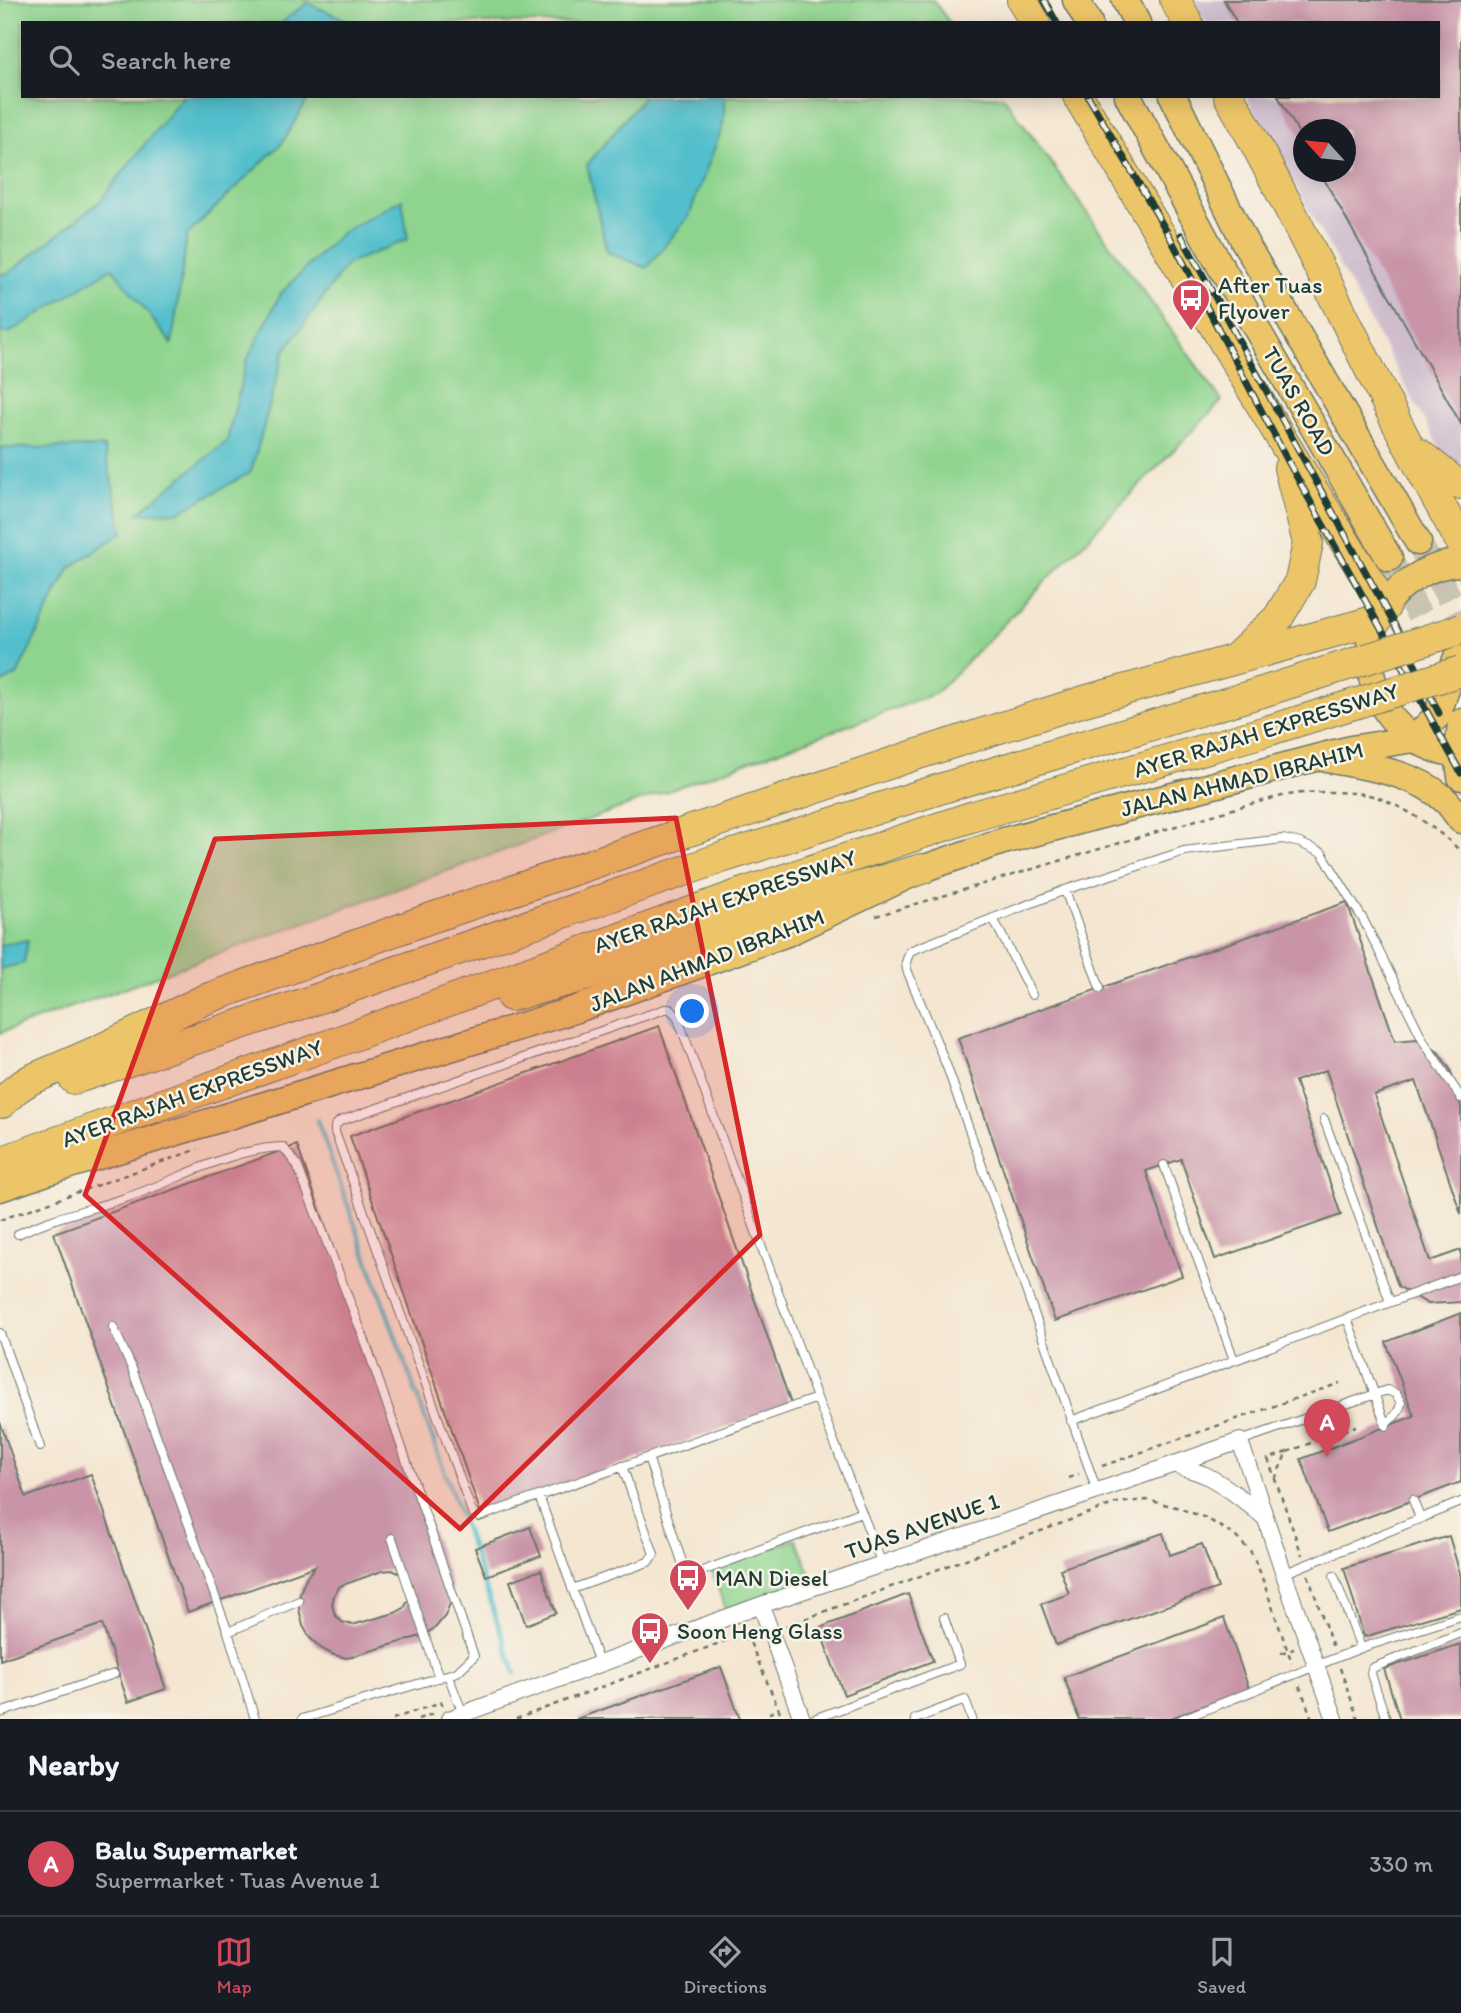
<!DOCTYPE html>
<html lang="en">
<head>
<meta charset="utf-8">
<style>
  body { margin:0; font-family:Itim,sans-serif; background:#242831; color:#f1f3f6 }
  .compass { position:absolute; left:1293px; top:119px; width:63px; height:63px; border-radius:50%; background:#171b24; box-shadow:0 4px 18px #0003; rotate:297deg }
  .you { position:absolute; left:693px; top:1012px; width:24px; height:24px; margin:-18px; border:5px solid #fff; border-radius:50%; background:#1a73e8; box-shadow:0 0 0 10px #1a73e833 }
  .badge { display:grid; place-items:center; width:46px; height:46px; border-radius:50%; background:#d1495b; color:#fff; font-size:23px; font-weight:700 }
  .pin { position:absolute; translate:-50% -58px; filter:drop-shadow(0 2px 4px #0008) }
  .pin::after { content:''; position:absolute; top:37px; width:24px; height:21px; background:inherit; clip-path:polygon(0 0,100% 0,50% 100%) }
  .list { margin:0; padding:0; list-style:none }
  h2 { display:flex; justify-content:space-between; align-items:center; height:91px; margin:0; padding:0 28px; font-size:30px }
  h2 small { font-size:23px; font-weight:400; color:#9ea1a6 }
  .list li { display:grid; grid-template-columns:46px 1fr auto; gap:21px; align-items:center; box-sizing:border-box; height:105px; padding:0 28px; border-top:2px solid #363941 }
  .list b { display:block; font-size:26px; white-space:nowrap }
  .list p { margin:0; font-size:23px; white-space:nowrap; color:#9ea1a6 }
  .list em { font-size:23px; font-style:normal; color:#9ea1a6 }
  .icon { flex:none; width:38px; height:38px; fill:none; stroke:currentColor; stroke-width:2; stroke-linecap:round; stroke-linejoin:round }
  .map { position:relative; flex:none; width:1461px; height:1719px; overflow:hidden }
  .search { position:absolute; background:#171b24; box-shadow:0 4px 18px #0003; left:21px; right:21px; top:21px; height:77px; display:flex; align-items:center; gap:18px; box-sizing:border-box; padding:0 24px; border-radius:0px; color:#9ea1a6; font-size:26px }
  .sheet { height:196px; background:#171b24 }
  nav { display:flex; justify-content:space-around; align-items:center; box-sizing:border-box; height:98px; border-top:2px solid #363941; background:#171b24; font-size:19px; color:#9ea1a6 }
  nav a { display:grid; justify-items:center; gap:4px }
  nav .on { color:#d1495b }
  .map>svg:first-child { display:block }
</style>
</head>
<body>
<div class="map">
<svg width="1461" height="1719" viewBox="0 0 1461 1719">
  <rect width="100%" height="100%" fill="#f7f3e8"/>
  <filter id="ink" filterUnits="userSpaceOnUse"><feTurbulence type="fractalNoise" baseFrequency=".0143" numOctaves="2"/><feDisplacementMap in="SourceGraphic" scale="14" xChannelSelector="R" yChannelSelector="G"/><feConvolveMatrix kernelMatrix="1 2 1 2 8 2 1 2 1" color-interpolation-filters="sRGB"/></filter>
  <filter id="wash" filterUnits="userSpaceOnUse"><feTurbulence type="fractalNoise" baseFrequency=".00686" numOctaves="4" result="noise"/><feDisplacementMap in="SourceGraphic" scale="28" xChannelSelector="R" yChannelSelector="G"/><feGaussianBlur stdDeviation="1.57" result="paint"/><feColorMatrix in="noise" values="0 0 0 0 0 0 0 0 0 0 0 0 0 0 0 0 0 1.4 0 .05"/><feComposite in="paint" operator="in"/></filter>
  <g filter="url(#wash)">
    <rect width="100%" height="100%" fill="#f4e6d1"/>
    <path fill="#cfbdce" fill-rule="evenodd" d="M1193,0H1461V472L1451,468L1246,96H1438V23H1206ZM1304,130H1346V172H1304Z"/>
    <path fill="#8ed48e" stroke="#568861" stroke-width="2" d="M0,0H933L950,23H23V96H1003L1222,401L935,694L0,1033Z
      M796,1539L815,1585L727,1615L712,1570Z"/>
    <path fill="#53bfcc" stroke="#397e80" stroke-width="2" d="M307,3L354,23H281Z
      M183,96H310L282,143L187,235L172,344L112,268L9,333L0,332V275L10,272L99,202Z
      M644,96H725L723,125L689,216L647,268L607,252L587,165Z
      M402,199L408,239L347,264L284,352L251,472L179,512L138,513L227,441L246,362L281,293L340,234Z
      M104,447L123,532L69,568L17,675L0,684V448Z
      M28,940L24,963L0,969V945Z"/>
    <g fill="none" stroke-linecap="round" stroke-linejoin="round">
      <path stroke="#53bfcc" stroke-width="4.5" d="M317,1120L461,1517L515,1673"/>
    </g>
    <g id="blocks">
      <path fill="#c994a8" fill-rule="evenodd" d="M1224,0H1461V424L1320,172H1346V130H1304V142L1278,96H1438V23H1237Z
        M1347,902L1395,1041L1417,1039L1438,1052L1450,1069L1461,1106V1214L1416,1081L1374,1095L1430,1261L1461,1250V1302L1428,1304L1398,1286L1326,1070L1295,1081L1341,1215L1215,1259L1181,1159L1146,1171L1182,1276L1055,1321L958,1038Z
        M659,1026L791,1404L481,1514L350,1136Z
        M297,1145L452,1587L451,1601L445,1616L436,1627L424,1635L347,1658L334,1655L322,1649L310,1638L303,1626L299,1609L300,1593L306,1578L315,1566L188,1612L54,1233ZM392,1570L401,1574L409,1599L404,1608L395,1613L352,1625L342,1622L335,1615L332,1605L334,1595L340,1586L382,1571Z
        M1461,1313V1482L1328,1532L1301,1459L1414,1416L1386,1342Z
        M0,1422L26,1497L91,1474L166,1689L128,1702L102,1624L0,1660Z
        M530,1527L541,1556L486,1576L475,1548Z
        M1163,1533L1170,1555L1202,1544L1218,1588L1056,1645L1041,1604L1069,1594L1060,1569Z
        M1449,1536L1461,1577V1608L1364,1637L1344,1568Z
        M541,1570L556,1613L526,1625L510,1581Z
        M908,1594L933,1661L844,1695L819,1628Z
        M1224,1618L1249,1689L1168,1719H1079L1064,1677Z
        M1461,1644V1719H1400L1384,1669Z
        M721,1667L740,1719H576Z"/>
    </g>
  </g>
  <g filter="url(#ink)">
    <use href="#blocks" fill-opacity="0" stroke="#6a786b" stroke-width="2"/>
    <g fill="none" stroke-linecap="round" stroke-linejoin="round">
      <path stroke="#c9c4b2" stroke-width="26" stroke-dasharray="26 13" stroke-linecap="butt" d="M1418,542L1461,619
        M1389,558L1461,695"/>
      <defs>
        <path id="lane" d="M1065,890L1100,988
          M993,918L1032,995
          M1324,1119L1390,1302
          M1164,1165L1234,1360
          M18,1234C52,1217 89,1210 125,1198C178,1181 226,1149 283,1147L297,1165L365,1341L474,1656L457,1672L302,1719
          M1347,1318L1386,1426
          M113,1327L131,1366L228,1632L255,1719
          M0,1333L40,1447
          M817,1398L479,1517L472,1512L335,1132V1126L340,1121L665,1009H670L677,1016L817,1398L882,1564
          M1071,1421L1461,1276
          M1240,1441L1387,1390L1396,1394L1401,1403C1399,1413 1394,1418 1385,1423
          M648,1457L682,1562L686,1575L689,1576L861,1512
          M1097,1491L947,1067L907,970L906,962L910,951L1065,890L1184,851L1283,839L1300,843L1322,853L1364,921L1424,1042L1461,1098
          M539,1496L599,1663
          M1413,1500L1420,1518
          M392,1538L439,1678
          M1283,1574L1461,1502
          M1334,1576L1361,1648
          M572,1589L648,1562L654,1554L622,1466
          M228,1632L299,1601
          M448,1675L463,1714
          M0,1713L114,1674
          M814,1719L960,1664L944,1618
          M915,1719L965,1700L972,1719
          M1182,1719L1361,1648L1461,1616
          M1386,1719L1371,1674L1372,1668L1461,1633"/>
        <path id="street" d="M1174,1464C1184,1468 1195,1471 1205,1475C1227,1486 1246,1502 1264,1517
          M761,1605L802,1719
          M449,1719L761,1605L1089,1494L1240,1441L1291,1595L1335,1719"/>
        <path id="primary" d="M1076,0L1089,23
          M1125,0L1137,23
          M1128,96L1218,262L1389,558
          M1173,96L1244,241L1418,542
          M1461,563C1442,563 1426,570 1411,580C1334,631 1372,748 1461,754
          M1461,722L1458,754L1461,777
          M1414,739L1437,716L1461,645
          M1327,759C1366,767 1417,772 1447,802C1452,807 1456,814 1461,820
          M0,1188L50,1171L577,1009L787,933L922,869L1000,842L1319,757L1351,749L1414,739"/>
        <path id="highway" d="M1022,0L1035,23
          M1175,0L1188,23
          M1078,96L1284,443L1385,607
          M1229,96C1312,242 1378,397 1461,542
          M1418,453L1453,481L1461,484
          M1237,657L1278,618L1300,581L1308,543L1289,468
          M511,996L610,969L835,894L922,869
          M74,1079L308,1002L721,858L962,782L1259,693
          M2,1103L16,1089L30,1080L97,1051L206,999L428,919L912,756L1084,701L1377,620
          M0,1162L323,1047L740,894L974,816L1270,730"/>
      </defs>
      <use href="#lane" stroke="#6a786b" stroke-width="10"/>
      <use href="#street" stroke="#6a786b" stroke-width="18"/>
      <use href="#primary" stroke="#6a786b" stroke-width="29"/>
      <use href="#highway" stroke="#6a786b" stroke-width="32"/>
      <path stroke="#6a786b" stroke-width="2.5" stroke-dasharray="5 5" stroke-linecap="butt" d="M876,916L1243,806C1260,802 1278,796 1295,794C1315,791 1357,791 1376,797C1405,807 1440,830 1461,852
        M0,1220L198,1149
        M1287,1452L1268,1459L1302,1555
        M1102,1466L1340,1383
        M1069,1478L1079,1474
        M1275,1479L1287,1452L1356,1426
        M1308,1575L1333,1648
        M786,1626L1116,1503L1147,1500L1176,1507L1206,1518L1234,1535L1251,1552L1260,1572L1292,1663
        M755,1637L749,1640L783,1719
        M1281,1653L1294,1649
        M1340,1668L1358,1719
        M1300,1686L1312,1719
        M769,1713L780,1710
        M393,1719L441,1702L443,1706
        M418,1719L435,1713
        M516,1719L725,1641L739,1638L749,1640"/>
      <use href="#lane" stroke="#fff" stroke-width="8"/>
      <use href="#street" stroke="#fff" stroke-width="16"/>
      <use href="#primary" stroke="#edc569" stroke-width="26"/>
      <use href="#highway" stroke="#edc569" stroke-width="30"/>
      <defs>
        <path id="rail" d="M1044,0L1057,23
          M1088,96L1171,239L1289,463L1461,773
          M1181,235L1399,633L1439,713"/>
      </defs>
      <use href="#rail" stroke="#1f3d34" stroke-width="7"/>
      <use href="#rail" stroke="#f7f3e8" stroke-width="4.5" stroke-dasharray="13" stroke-linecap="butt"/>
      <defs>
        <path id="highway-bridge" d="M1259,693L1461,629
          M1270,730L1461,671"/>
      </defs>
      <use href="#highway-bridge" stroke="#6a786b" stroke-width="32" stroke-linecap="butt"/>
      <use href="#highway-bridge" stroke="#edc569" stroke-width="30"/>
    </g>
  </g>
  <path fill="#d62828" fill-opacity="0.2" stroke="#d62828" stroke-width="5" stroke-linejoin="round" d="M676,818L760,1235L460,1529L85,1195L215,839Z"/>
  <defs>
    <symbol id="bus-pin" viewBox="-11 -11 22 30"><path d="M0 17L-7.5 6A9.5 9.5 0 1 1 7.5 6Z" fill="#d1495b" stroke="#f7f3e8"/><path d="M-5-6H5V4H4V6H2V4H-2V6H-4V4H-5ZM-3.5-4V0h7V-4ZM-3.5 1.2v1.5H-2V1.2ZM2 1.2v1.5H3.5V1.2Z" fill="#fff"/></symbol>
  </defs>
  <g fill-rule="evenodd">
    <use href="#bus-pin" x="1169" y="276" width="44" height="60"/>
    <use href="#bus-pin" x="666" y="1556" width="44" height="60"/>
    <use href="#bus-pin" x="628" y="1609" width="44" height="60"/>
  </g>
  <g text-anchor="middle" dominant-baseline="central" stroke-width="5" stroke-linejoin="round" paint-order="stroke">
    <g font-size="23" fill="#1f3d34" stroke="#f7f3e8" text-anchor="start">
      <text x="1218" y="285">After Tuas<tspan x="1218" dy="26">Flyover</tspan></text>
      <text x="715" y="1578">MAN Diesel</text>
      <text x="677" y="1631">Soon Heng Glass</text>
    </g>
    <g font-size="23" fill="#1f3d34" stroke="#f7f3e8">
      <text transform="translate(1299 401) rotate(60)">TUAS ROAD</text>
      <text transform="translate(1266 730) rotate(-17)">AYER RAJAH EXPRESSWAY</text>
      <text transform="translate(1242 779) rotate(-14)">JALAN AHMAD IBRAHIM</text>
      <text transform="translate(725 901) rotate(-19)">AYER RAJAH EXPRESSWAY</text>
      <text transform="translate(707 960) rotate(-21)">JALAN AHMAD IBRAHIM</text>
      <text transform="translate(192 1093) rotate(-20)">AYER RAJAH EXPRESSWAY</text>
      <text transform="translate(922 1526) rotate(-19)">TUAS AVENUE 1</text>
    </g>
  </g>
</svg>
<svg class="compass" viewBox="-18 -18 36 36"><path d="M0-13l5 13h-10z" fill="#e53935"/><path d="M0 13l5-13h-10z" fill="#9ea1a6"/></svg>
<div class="you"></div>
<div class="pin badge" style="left:1327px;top:1457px">A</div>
<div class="search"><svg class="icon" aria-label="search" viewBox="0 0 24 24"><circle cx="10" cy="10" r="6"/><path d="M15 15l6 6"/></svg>Search here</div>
</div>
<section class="sheet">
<h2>Nearby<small></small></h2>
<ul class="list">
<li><span class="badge">A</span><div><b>Balu Supermarket</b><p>Supermarket · Tuas Avenue 1</p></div><em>330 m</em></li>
</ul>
</section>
<nav>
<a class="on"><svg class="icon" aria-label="map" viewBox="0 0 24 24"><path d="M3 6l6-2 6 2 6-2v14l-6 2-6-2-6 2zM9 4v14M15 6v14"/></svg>Map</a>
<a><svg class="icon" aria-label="directions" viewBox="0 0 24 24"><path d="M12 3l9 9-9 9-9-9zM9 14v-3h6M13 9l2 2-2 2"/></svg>Directions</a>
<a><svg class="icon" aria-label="saved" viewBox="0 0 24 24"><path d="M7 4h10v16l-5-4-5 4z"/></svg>Saved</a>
</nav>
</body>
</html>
